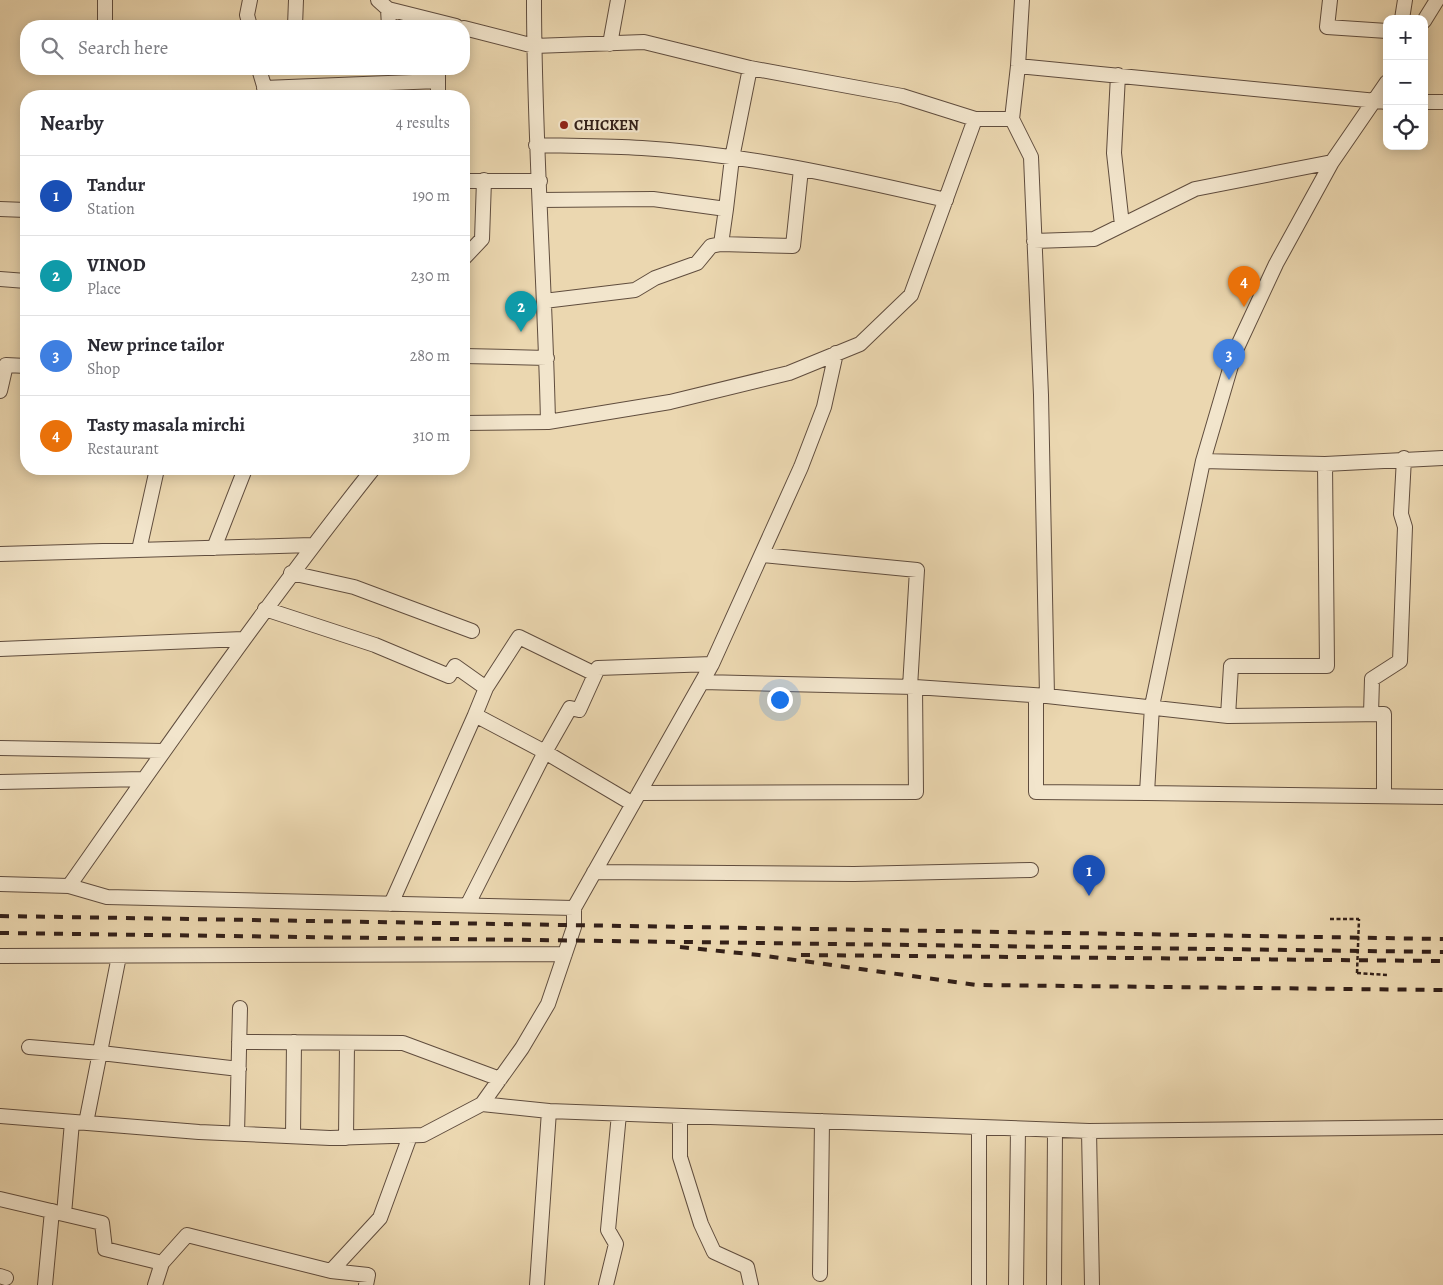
<!DOCTYPE html>
<html lang="en">
<head>
<meta charset="utf-8">
<style>
  body { margin:0; font-family:Alegreya,serif; background:#f2f2f3; color:#2b2b33 }
  .controls { position:absolute; right:15px; top:15px; display:grid; overflow:hidden; border-radius:10px; box-shadow:0 2px 12px #0003 }
  .controls button { width:45px; height:45px; display:grid; place-items:center; padding:0; border:0; border-bottom:1px solid #e1e1e2; background:#fff; color:#2b2b33; font:25px sans-serif }
  .you { position:absolute; left:779px; top:699px; width:18px; height:18px; margin:-12px; border:4px solid #fff; border-radius:50%; background:#1a73e8; box-shadow:0 0 0 8px #1a73e833 }
  .badge { display:grid; place-items:center; width:32px; height:32px; border-radius:50%; background:#0b8043; color:#fff; font-size:16px; font-weight:700 }
  .pin { position:absolute; translate:-50% -41px; filter:drop-shadow(0 1px 2px #0008) }
  .pin::after { content:''; position:absolute; top:26px; width:18px; height:15px; background:inherit; clip-path:polygon(0 0,100% 0,50% 100%) }
  .list { margin:0; padding:0; list-style:none }
  h2 { display:flex; justify-content:space-between; align-items:center; height:65px; margin:0; padding:0 20px; font-size:21px }
  h2 small { font-size:16px; font-weight:400; color:#7c7c81 }
  .list li { display:grid; grid-template-columns:32px 1fr auto; gap:15px; align-items:center; box-sizing:border-box; height:80px; padding:0 20px; border-top:1px solid #e1e1e2 }
  .list b { display:block; font-size:19px; white-space:nowrap }
  .list p { margin:0; font-size:16px; white-space:nowrap; color:#7c7c81 }
  .list em { font-size:16px; font-style:normal; color:#7c7c81 }
  .icon { flex:none; width:28px; height:28px; fill:none; stroke:currentColor; stroke-width:2; stroke-linecap:round; stroke-linejoin:round }
  .map { position:relative; flex:none; width:1443px; height:1285px; overflow:hidden }
  .search { position:absolute; background:#fff; box-shadow:0 2px 12px #0003; left:20px; top:20px; width:450px; height:55px; display:flex; align-items:center; gap:12px; box-sizing:border-box; padding:0 18px; border-radius:20px; color:#7c7c81; font-size:19px }
  .panel { position:absolute; background:#fff; box-shadow:0 2px 12px #0003; left:20px; top:90px; width:450px; height:385px; border-radius:20px }
  .map>svg:first-child { display:block }
</style>
</head>
<body>
<div class="map">
<svg width="1443" height="1285" viewBox="0 0 1443 1285">
  <rect width="100%" height="100%" fill="#ebd7b0"/>
  <filter id="stains"><feTurbulence type="fractalNoise" baseFrequency=".004" numOctaves="4"/><feColorMatrix values="0 0 0 0 .2 0 0 0 0 .09 0 0 0 0 .02 0 0 0 .5 -.17"/></filter>
  <radialGradient id="worn" r=".72"><stop offset=".6" stop-color="#630" stop-opacity="0"/><stop offset="1" stop-color="#630" stop-opacity=".3"/></radialGradient>
  <g fill="none" stroke-linecap="round" stroke-linejoin="round">
    <defs>
      <path id="minor" d="M378,0L388,9L456,26
        M534,0C534,141 545,281 548,422
        M1022,0L1018,66L1012,119L1031,157L1041,395L1047,696
        M1330,0L1327,27L1387,31
        M388,9L389,26
        M1402,19L1405,0
        M1424,21L1437,0
        M105,26V0
        M250,26L247,15L250,0
        M295,26L296,0
        M464,28L534,46L644,42L750,68L902,96L975,119H1012
        M610,44L618,0
        M1018,66L1387,102
        M259,69L267,96
        M438,69V96
        M1118,75L1114,153L1122,225
        M264,88L438,81
        M1424,102H1443
        M536,145C571,146 607,146 642,148C745,154 846,177 946,200
        M464,181H540
        M540,200L653,199L726,209L732,158L750,68
        M0,209L26,210
        M726,209L721,244L793,246L801,169
        M1034,241L1094,239L1195,189L1332,162
        M464,258L482,239L484,180
        M0,279L26,281
        M544,301L635,290L655,278L697,263L711,246L721,244
        M464,356L547,358
        M0,391L6,365L26,366
        M464,423L548,422L670,402L789,373L860,344L911,295L975,119
        M1203,461L1325,464L1443,458
        M214,548L245,469
        M139,550L157,469
        M0,554L312,545
        M762,555L917,570L910,687
        M291,573L354,587L472,631
        M265,609L375,645L449,676L455,666L486,688L475,715
        M0,649L243,639
        M702,682L915,687L1047,696L1228,716L1231,666H1327L1325,464
        M486,688L519,637L595,674
        M1036,696V792L1147,793L1152,706L1203,461L1235,352L1276,264L1332,162L1387,82
        M1371,714L1372,679L1400,661L1405,527L1401,514L1404,458
        M1228,716L1384,714V796
        M0,748L163,751
        M0,782L144,779
        M639,793L916,792L915,687
        M1147,793L1443,797
        M594,872L854,874L1031,870
        M0,884L69,886L107,897L574,908
        M69,886C168,745 266,604 373,469
        M391,904L475,715L545,752L633,804
        M468,904L545,752L570,708L579,710L598,668L712,664
        M0,956L565,954
        M239,1042L403,1043L500,1079
        M29,1047L101,1053L239,1069
        M549,1111L1089,1131L1092,1285
        M0,1116L199,1132L330,1138L423,1135L482,1104
        M680,1116V1157L701,1224L714,1252L747,1267L751,1285
        M86,1123L119,956
        M979,1127V1285
        M1089,1131L1443,1127
        M237,1134L240,1008
        M293,1136L294,1042
        M346,1138L347,1043
        M0,1199L102,1223L105,1249L162,1263L155,1285
        M64,1214L72,1122
        M162,1263L187,1235L331,1271
        M820,1274L822,1121
        M0,1276L6,1278
        M45,1285L52,1211
        M366,1285L368,1275L331,1271L380,1218L410,1136
        M537,1285L549,1111L482,1104L522,1048L548,1004L574,927V908L712,664L801,467L824,407L836,353
        M606,1285L616,1244L608,1230L619,1114
        M1016,1285L1018,1129
        M1054,1285L1055,1130"/>
    </defs>
    <use href="#minor" stroke="#604d3e" stroke-width="16"/>
    <path stroke="#321f18" stroke-width="2.5" stroke-dasharray="4 2.5" stroke-linecap="butt" d="M1330,919H1359
      M1357,973L1387,975"/>
    <use href="#minor" stroke="#f2e5cc" stroke-width="14"/>
    <path stroke="#321f18" stroke-width="4" stroke-dasharray="9 9" stroke-linecap="butt" d="M0,916L1443,939
      M0,933L1443,952
      M680,947L759,955L977,985L1443,990
      M801,955L1443,961"/>
    <path stroke="#321f18" stroke-width="2.5" stroke-dasharray="4 2.5" stroke-linecap="butt" d="M1357,973L1359,919"/>
  </g>
  <circle fill="#8f2418" stroke="#f2e5cc" stroke-width="2" cx="564" cy="125" r="5"/>
  <g text-anchor="middle" dominant-baseline="central" stroke-width="4.5" stroke-linejoin="round" paint-order="stroke">
    <g font-size="15" font-weight="bold" fill="#321f18" stroke="#f2e5cc" text-anchor="start">
      <text x="574" y="125">CHICKEN</text>
    </g>
  </g>
  <rect width="100%" height="100%" filter="url(#stains)"/>
  <rect width="100%" height="100%" fill="url(#worn)"/>
</svg>
<div class="controls">
<button>+</button>
<button>−</button>
<button><svg class="icon" aria-label="locate" viewBox="0 0 24 24"><circle cx="12" cy="12" r="6"/><path d="M12 2v4M12 18v4M2 12h4M18 12h4"/></svg></button>
</div>
<div class="you"></div>
<div class="pin badge" style="left:1089px;top:896px;background:#1a4fb4">1</div>
<div class="pin badge" style="left:521px;top:332px;background:#0f9aa8">2</div>
<div class="pin badge" style="left:1229px;top:380px;background:#3f7fe0">3</div>
<div class="pin badge" style="left:1244px;top:307px;background:#e8710a">4</div>
<div class="search"><svg class="icon" aria-label="search" viewBox="0 0 24 24"><circle cx="10" cy="10" r="6"/><path d="M15 15l6 6"/></svg>Search here</div>
<section class="panel">
<h2>Nearby<small>4 results</small></h2>
<ul class="list">
<li><span class="badge" style="background:#1a4fb4">1</span><div><b>Tandur</b><p>Station</p></div><em>190 m</em></li>
<li><span class="badge" style="background:#0f9aa8">2</span><div><b>VINOD</b><p>Place</p></div><em>230 m</em></li>
<li><span class="badge" style="background:#3f7fe0">3</span><div><b>New prince tailor</b><p>Shop</p></div><em>280 m</em></li>
<li><span class="badge" style="background:#e8710a">4</span><div><b>Tasty masala mirchi</b><p>Restaurant</p></div><em>310 m</em></li>
</ul>
</section>
</div>
</body>
</html>
